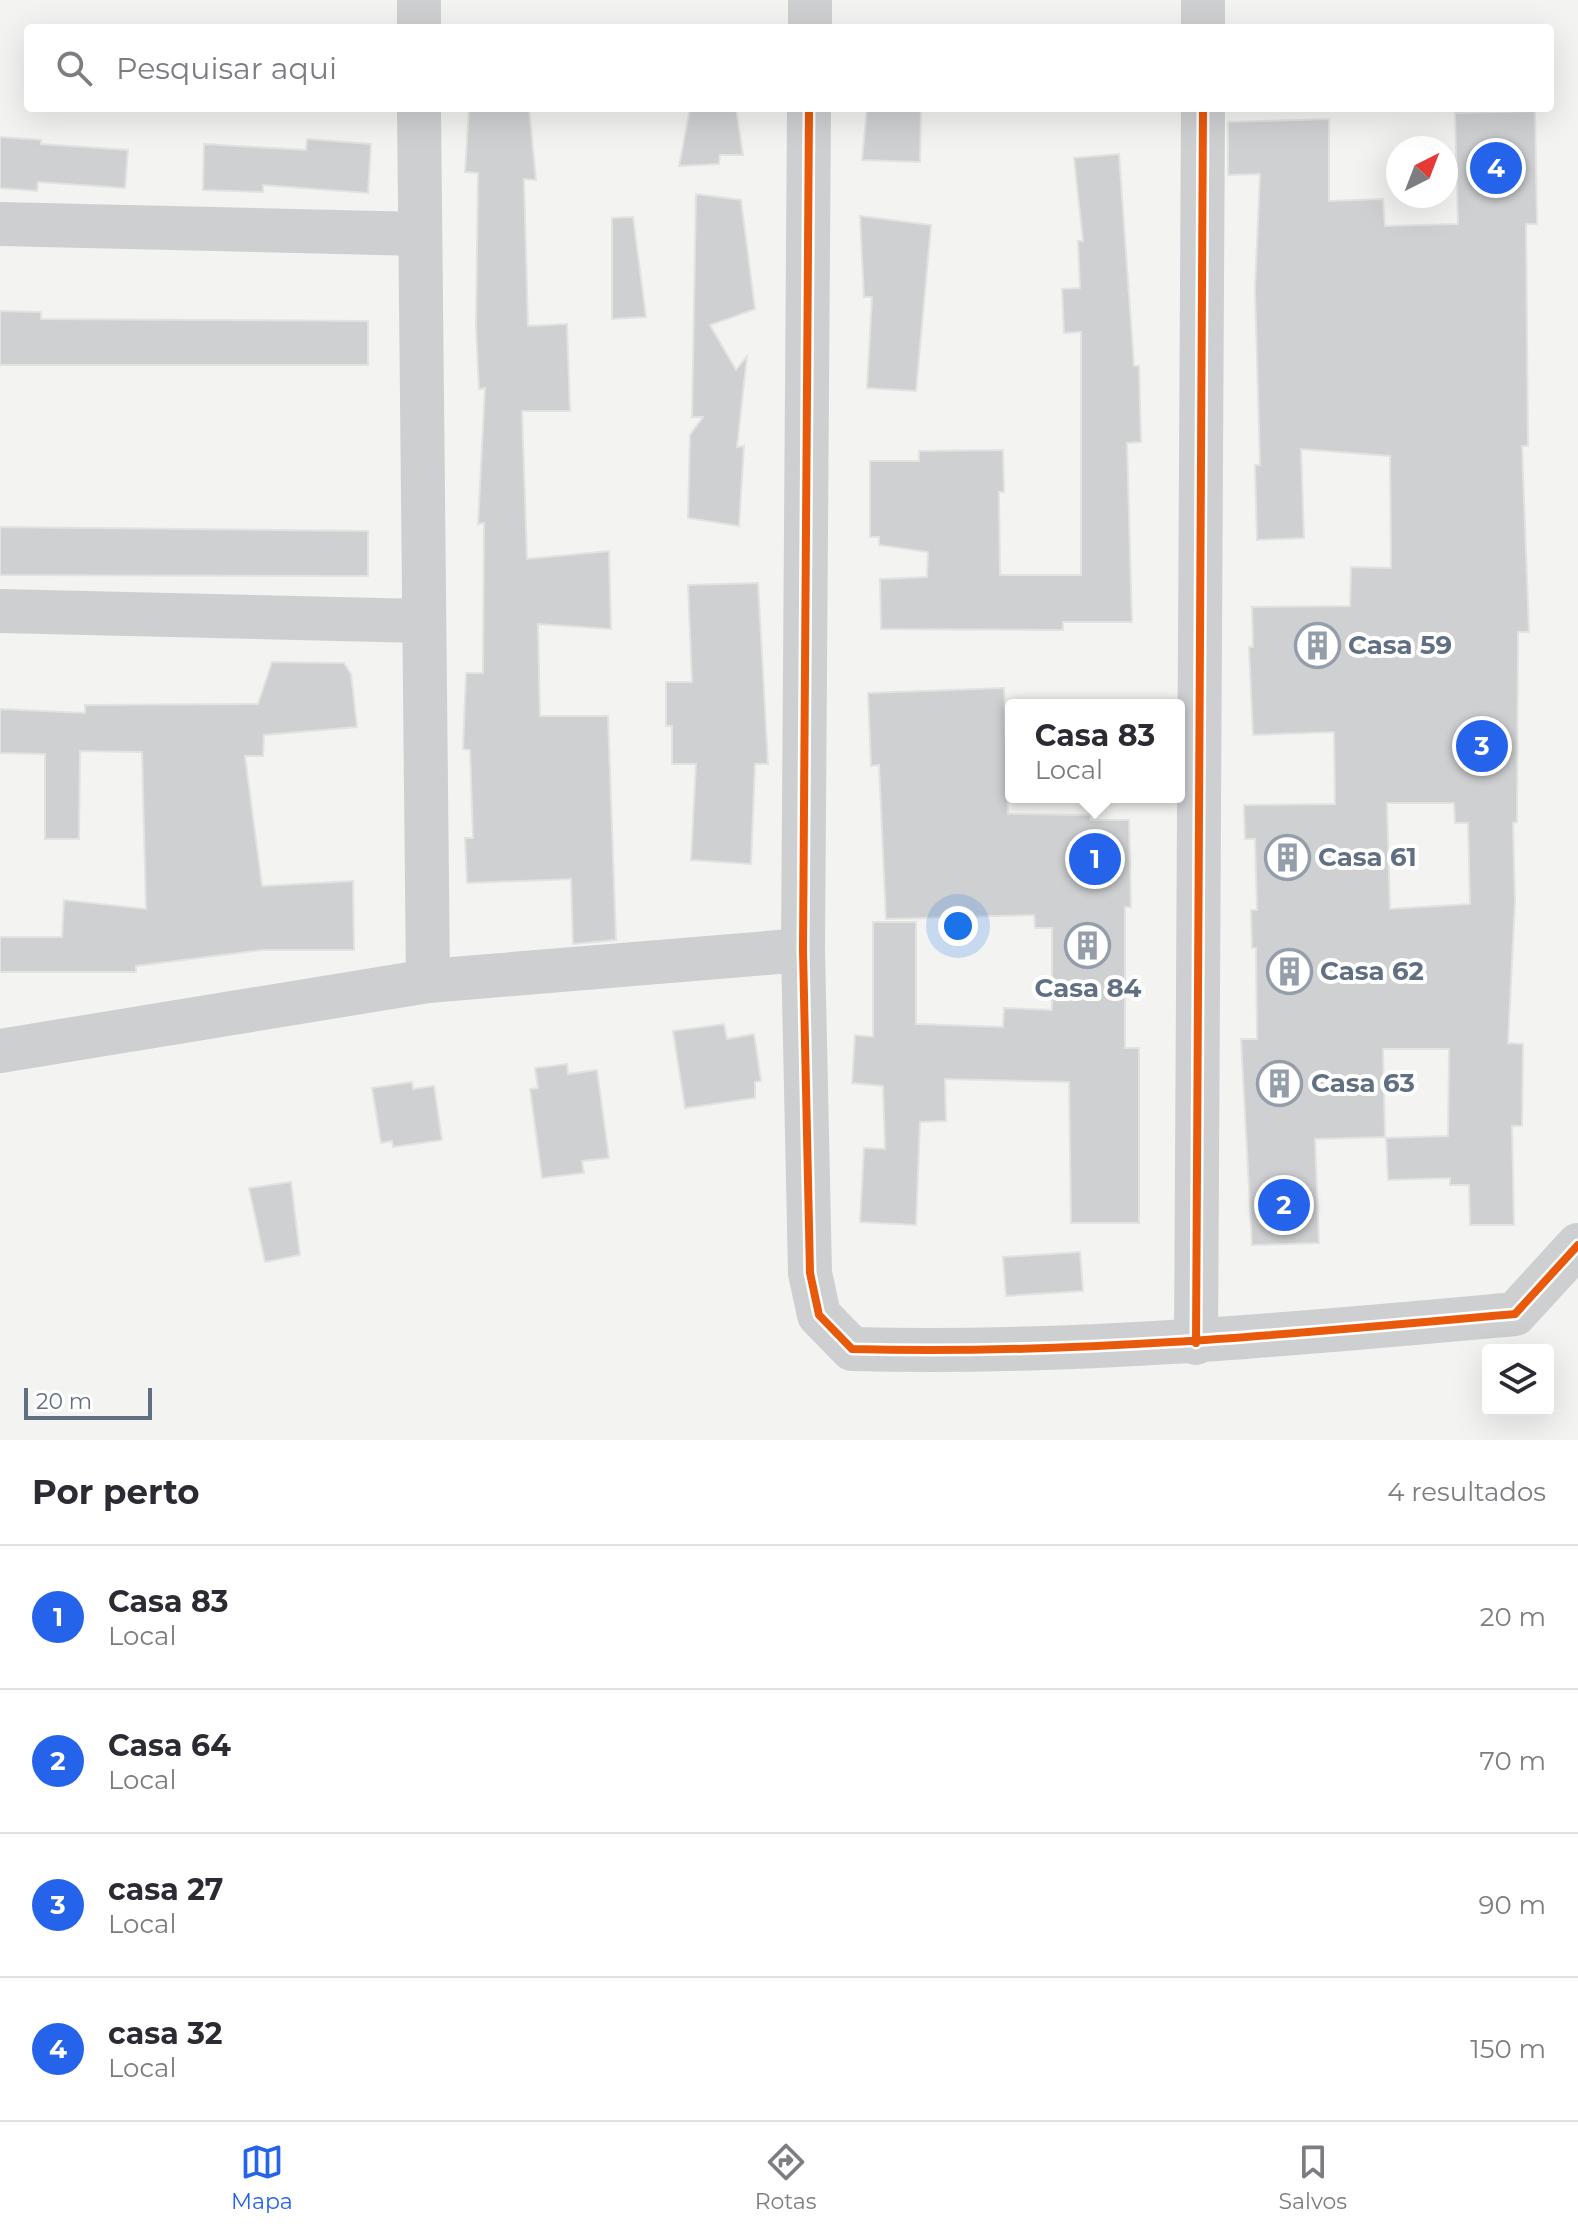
<!DOCTYPE html>
<html lang="pt">
<head>
<meta charset="utf-8">
<style>
  body { margin:0; font-family:Montserrat,sans-serif; background:#f7f7f7; color:#2b2b33 }
  .controls { position:absolute; right:24px; bottom:24px; display:grid; overflow:hidden; border-radius:8px; box-shadow:0 8px 32px #0002 }
  .controls button { width:72px; height:72px; display:grid; place-items:center; padding:0; border:0; border-bottom:2px solid #e1e1e2; background:#fff; color:#2b2b33; font:40px sans-serif }
  .compass { position:absolute; left:1386px; top:136px; width:72px; height:72px; border-radius:50%; background:#fff; box-shadow:0 8px 32px #0002; rotate:42deg }
  .scale { position:absolute; left:24px; bottom:20px; width:128px; box-sizing:border-box; padding-left:8px; border:4px solid #616f83; border-top:0; font-size:22px; line-height:28px; white-space:nowrap; color:#616f83; -webkit-text-stroke:6px #fff; paint-order:stroke }
  .you { position:absolute; left:958px; top:926px; width:28px; height:28px; margin:-20px; border:6px solid #fff; border-radius:50%; background:#1a73e8; box-shadow:0 0 0 12px #1a73e833 }
  .badge { display:grid; place-items:center; width:52px; height:52px; border-radius:50%; background:#2563eb; color:#fff; font-size:26px; font-weight:700 }
  .pin { position:absolute; translate:-50% -50%; border:4px solid #fff; box-shadow:0 2px 8px #0006 }
  .popup { position:absolute; left:1005px; top:699px; width:180px; height:104px; box-sizing:border-box; display:grid; place-content:center; border-radius:8px; background:#fff; filter:drop-shadow(0 2px 6px #0005); font-size:26px; white-space:nowrap; color:#7c7c81 }
  .popup b { font-size:30px; color:#2b2b33 }
  .popup::after { content:''; position:absolute; left:50%; top:100%; margin-left:-16px; border:16px solid transparent; border-top-color:#fff }
  .list { margin:0; padding:0; list-style:none }
  h2 { display:flex; justify-content:space-between; align-items:center; height:104px; margin:0; padding:0 32px; font-size:34px }
  h2 small { font-size:26px; font-weight:400; color:#7c7c81 }
  .list li { display:grid; grid-template-columns:52px 1fr auto; gap:24px; align-items:center; box-sizing:border-box; height:144px; padding:0 32px; border-top:2px solid #e1e1e2 }
  .list b { display:block; font-size:30px; white-space:nowrap }
  .list p { margin:0; font-size:26px; white-space:nowrap; color:#7c7c81 }
  .list em { font-size:26px; font-style:normal; color:#7c7c81 }
  .icon { flex:none; width:44px; height:44px; fill:none; stroke:currentColor; stroke-width:2; stroke-linecap:round; stroke-linejoin:round }
  .map { position:relative; flex:none; width:1578px; height:1440px; overflow:hidden }
  .search { position:absolute; background:#fff; box-shadow:0 8px 32px #0002; left:24px; right:24px; top:24px; height:88px; display:flex; align-items:center; gap:20px; box-sizing:border-box; padding:0 28px; border-radius:8px; color:#7c7c81; font-size:30px }
  .sheet { height:680px; background:#fff }
  nav { display:flex; justify-content:space-around; align-items:center; box-sizing:border-box; height:112px; border-top:2px solid #e1e1e2; background:#fff; font-size:22px; color:#7c7c81 }
  nav a { display:grid; justify-items:center; gap:4px }
  nav .on { color:#2563eb }
  .map>svg:first-child { display:block }
</style>
</head>
<body>
<div class="map">
<svg width="1578" height="1440" viewBox="0 0 1578 1440">
  <rect width="100%" height="100%" fill="#f3f3f1"/>
  <path fill="#cfd0d1" stroke="#e2e2e1" stroke-width="2" fill-rule="evenodd" d="M469,108H529L536,180L524,179L528,326L567,324L570,411H522L527,559L609,551L611,629L538,624L540,716H608L616,940L573,944L571,879L467,883L465,838H473L470,750L463,749L466,673H483L484,523L478,524L485,388L479,389L476,327L478,173L465,172Z
    M690,108H736L743,155H720L719,164L679,166Z
    M867,108H921L920,162L862,160Z
    M1535,111L1537,224H1526L1528,446H1522L1529,632H1518L1517,822L1513,823L1515,901L1508,1043L1523,1044L1522,1126H1512L1514,1225H1470L1469,1185H1450V1178L1388,1180L1386,1138L1448,1136L1449,1049H1383L1385,1137L1315,1139L1319,1243L1252,1245L1241,1039H1257L1256,948H1252L1251,910H1257L1255,839H1245L1244,805L1335,804L1334,732L1253,735L1249,647H1253L1252,607L1350,606L1351,567L1391,568L1390,456L1301,449L1304,538L1257,540L1255,465H1260L1255,289L1260,174L1228,175V122L1329,119V201L1383,199L1385,226L1458,224L1455,113ZM1387,803H1454L1455,823H1468L1470,904L1390,909Z
    M0,137L41,140V144L128,150L125,188L38,182L37,191L0,188Z
    M307,139L371,144L368,193L263,185V192L203,190L204,144L306,150Z
    M1119,154L1134,366H1139L1141,442L1127,443L1132,622H1063V630L881,629L880,579L927,577L928,552L879,545V537H870V461H919V451L1003,450L1004,492H999L1000,575H1081V332L1064,333L1062,289L1080,288L1078,241H1083L1074,158Z
    M696,194L741,200L755,309L710,325L736,370L747,356L737,447L744,446L739,526L688,518L690,435L703,417H692Z
    M860,216L931,225L916,391L867,388L872,297H864Z
    M633,217L646,317L612,319V218Z
    M0,311L41,312V319L368,321V365H0Z
    M0,527L368,531V576L0,575Z
    M758,583L768,764H755L751,864L691,860L696,764H672V726H666V682H692L688,585Z
    M272,662L344,663L351,674L357,727L264,735L263,756H245L262,886L353,881L354,950H262L136,966V972H0V937H62L64,900L146,909L142,752L80,751L79,839H45V754L0,753V709L85,713V705L258,704Z
    M1004,688L1008,814L1090,815L1091,820H1129L1131,907H1125V1048H1139V1223H1071L1069,1082L945,1079L946,1121L920,1122L916,1225L860,1222L864,1148L885,1149L883,1086L852,1083L855,1035L873,1037V922H916V1024L1003,1027L1004,1008L1052,1010V928H1035L1034,915L886,919L879,765L871,766L868,693Z
    M724,1024L727,1039L754,1034L761,1081L755,1082V1098L685,1108L673,1031Z
    M567,1064L568,1074L597,1070L609,1158L582,1161L584,1173L542,1178L530,1089L538,1088L535,1068Z
    M412,1082L413,1089L434,1086L442,1140L393,1147L392,1141L381,1143L372,1088Z
    M291,1182L300,1255L265,1262L249,1188Z
    M1080,1252L1083,1291L1006,1296L1003,1257Z"/>
  <g fill="none" stroke-linecap="round" stroke-linejoin="round">
    <path stroke="#cecfd0" stroke-width="44" d="M419,0V28
      M810,28V0
      M1203,28V0
      M419,108L428,981
      M809,108L803,950L810,1273L819,1315L852,1349C1074,1355 1294,1334 1515,1314L1578,1245
      M0,224L420,234
      M0,611L424,621
      M0,1051L428,981L803,950
      M1196,1343L1203,108"/>
    <defs>
      <path id="cycleway" d="M809,108L803,950L810,1273L819,1315L852,1349C1074,1355 1294,1334 1515,1314L1578,1245
        M1196,1343L1203,108"/>
    </defs>
    <use href="#cycleway" stroke="#fff" stroke-width="13"/>
    <use href="#cycleway" stroke="#e8590c" stroke-width="8"/>
  </g>
  <defs>
    <symbol id="building-ring" viewBox="-11 -11 22 22"><circle r="9.5" fill="#fff" stroke="#949daa" stroke-width="1.5"/><path d="M-4-6H4V6H1V3H-1V6H-4ZM-2.5-4.3h1.7v1.8h-1.7ZM.8-4.3h1.7v1.8H.8ZM-2.5-1h1.7V.8h-1.7ZM.8-1h1.7V.8H.8Z" fill="#949daa"/></symbol>
  </defs>
  <g fill-rule="evenodd">
    <use href="#building-ring" x="1292" y="620" width="51" height="51"/>
    <use href="#building-ring" x="1262" y="832" width="51" height="51"/>
    <use href="#building-ring" x="1062" y="920" width="51" height="51"/>
    <use href="#building-ring" x="1264" y="946" width="51" height="51"/>
    <use href="#building-ring" x="1254" y="1058" width="51" height="51"/>
  </g>
  <g text-anchor="middle" dominant-baseline="central" stroke-width="8" stroke-linejoin="round" paint-order="stroke">
    <g font-size="26" font-weight="bold" fill="#616f83" stroke="#fff" text-anchor="start">
      <text x="1348" y="645">Casa 59</text>
      <text x="1318" y="857">Casa 61</text>
      <text x="1320" y="971">Casa 62</text>
      <text x="1088" y="988" text-anchor="middle">Casa 84</text>
      <text x="1311" y="1083">Casa 63</text>
    </g>
  </g>
</svg>
<div class="controls">
<button><svg class="icon" aria-label="layers" viewBox="0 0 24 24"><path d="M12 4l9 5-9 5-9-5zM3 14l9 5 9-5"/></svg></button>
</div>
<svg class="compass" viewBox="-18 -18 36 36"><path d="M0-13l5 13h-10z" fill="#e53935"/><path d="M0 13l5-13h-10z" fill="#7c7c81"/></svg>
<div class="scale">20 m</div>
<div class="you"></div>
<div class="pin badge" style="left:1095px;top:859px">1</div>
<div class="popup"><b>Casa 83</b>Local</div>
<div class="pin badge" style="left:1284px;top:1205px">2</div>
<div class="pin badge" style="left:1482px;top:746px">3</div>
<div class="pin badge" style="left:1496px;top:168px">4</div>
<div class="search"><svg class="icon" aria-label="search" viewBox="0 0 24 24"><circle cx="10" cy="10" r="6"/><path d="M15 15l6 6"/></svg>Pesquisar aqui</div>
</div>
<section class="sheet">
<h2>Por perto<small>4 resultados</small></h2>
<ul class="list">
<li><span class="badge">1</span><div><b>Casa 83</b><p>Local</p></div><em>20 m</em></li>
<li><span class="badge">2</span><div><b>Casa 64</b><p>Local</p></div><em>70 m</em></li>
<li><span class="badge">3</span><div><b>casa 27</b><p>Local</p></div><em>90 m</em></li>
<li><span class="badge">4</span><div><b>casa 32</b><p>Local</p></div><em>150 m</em></li>
</ul>
</section>
<nav>
<a class="on"><svg class="icon" aria-label="map" viewBox="0 0 24 24"><path d="M3 6l6-2 6 2 6-2v14l-6 2-6-2-6 2zM9 4v14M15 6v14"/></svg>Mapa</a>
<a><svg class="icon" aria-label="directions" viewBox="0 0 24 24"><path d="M12 3l9 9-9 9-9-9zM9 14v-3h6M13 9l2 2-2 2"/></svg>Rotas</a>
<a><svg class="icon" aria-label="saved" viewBox="0 0 24 24"><path d="M7 4h10v16l-5-4-5 4z"/></svg>Salvos</a>
</nav>
</body>
</html>
